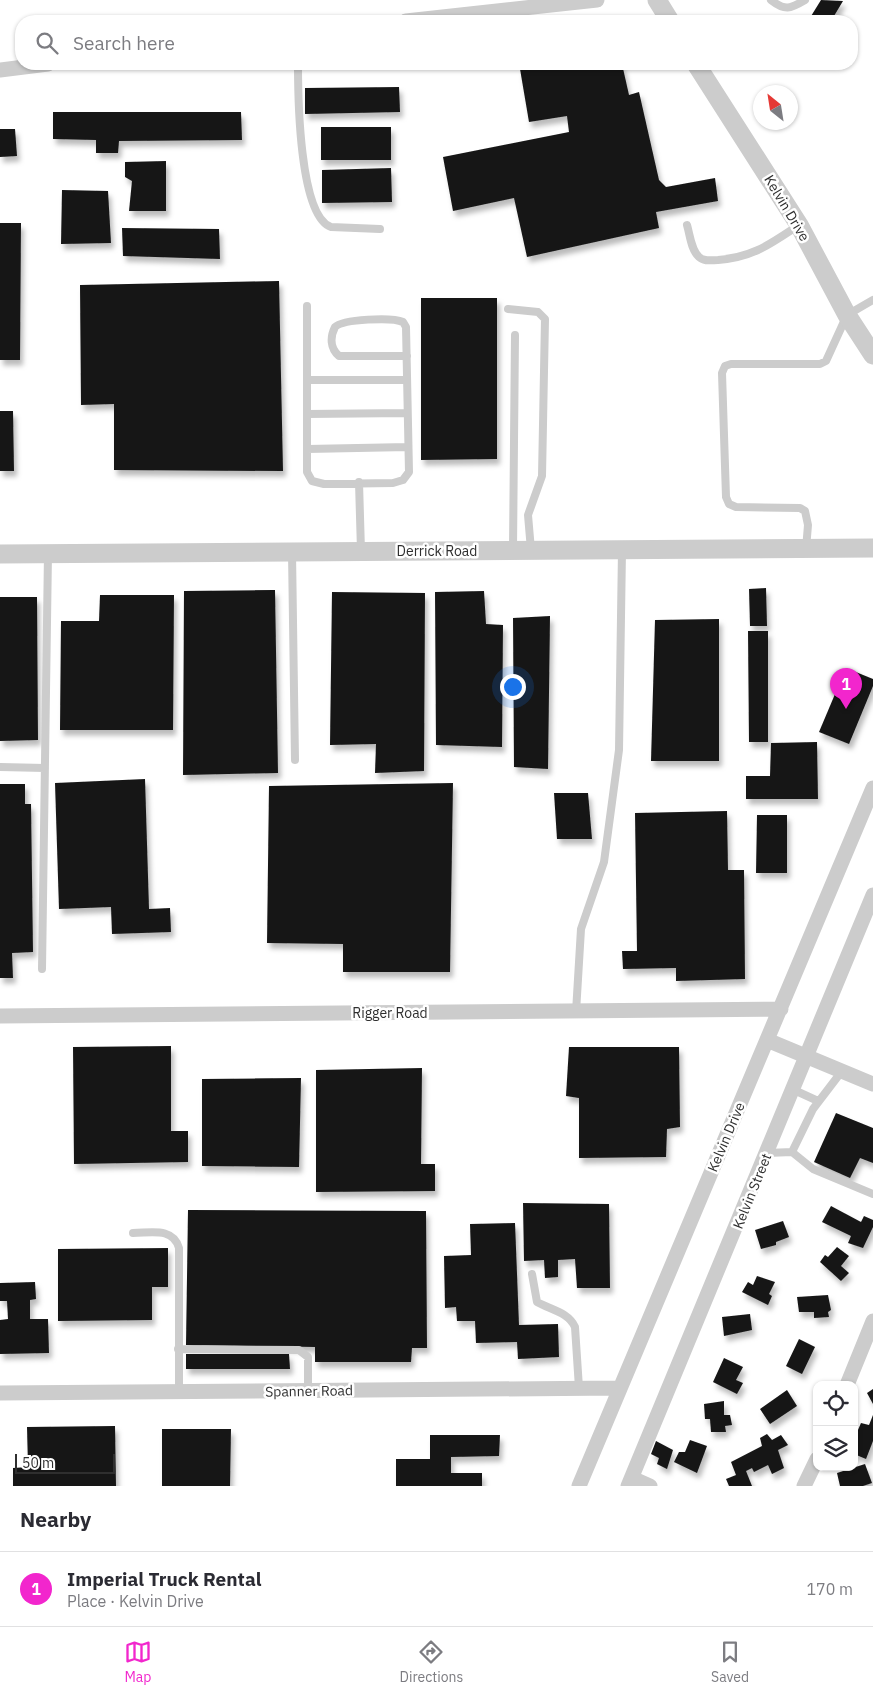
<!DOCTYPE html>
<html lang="en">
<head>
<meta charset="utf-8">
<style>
  body { margin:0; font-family:"IBM Plex Sans",sans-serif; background:#f2f2f3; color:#2b2b33 }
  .controls { position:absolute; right:15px; bottom:15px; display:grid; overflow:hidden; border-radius:10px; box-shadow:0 1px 4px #0004 }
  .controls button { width:45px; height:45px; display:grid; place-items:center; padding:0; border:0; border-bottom:1px solid #e1e1e2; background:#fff; color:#2b2b33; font:25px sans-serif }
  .compass { position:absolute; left:753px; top:85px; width:45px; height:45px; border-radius:50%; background:#fff; box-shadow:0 1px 4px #0004; rotate:330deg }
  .scale { position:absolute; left:15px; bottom:12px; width:100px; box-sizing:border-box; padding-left:5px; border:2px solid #2f2f2f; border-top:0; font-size:14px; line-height:18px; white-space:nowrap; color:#2f2f2f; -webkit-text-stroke:4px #fff; paint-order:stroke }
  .you { position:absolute; left:512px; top:686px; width:18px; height:18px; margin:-12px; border:4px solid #fff; border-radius:50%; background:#1a73e8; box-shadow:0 0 0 8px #1a73e833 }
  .badge { display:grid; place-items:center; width:32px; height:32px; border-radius:50%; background:#f226cd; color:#fff; font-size:16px; font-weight:700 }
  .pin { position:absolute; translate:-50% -41px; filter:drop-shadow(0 1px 2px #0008) }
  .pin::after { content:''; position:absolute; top:26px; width:18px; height:15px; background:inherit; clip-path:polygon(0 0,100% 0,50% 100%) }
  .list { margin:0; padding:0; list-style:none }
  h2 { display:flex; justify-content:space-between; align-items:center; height:65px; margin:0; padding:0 20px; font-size:21px }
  h2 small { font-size:16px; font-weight:400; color:#7c7c81 }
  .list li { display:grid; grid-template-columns:32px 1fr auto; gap:15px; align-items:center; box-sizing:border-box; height:75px; padding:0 20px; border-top:1px solid #e1e1e2 }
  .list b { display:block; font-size:19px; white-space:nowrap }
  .list p { margin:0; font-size:16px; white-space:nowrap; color:#7c7c81 }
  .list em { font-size:16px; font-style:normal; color:#7c7c81 }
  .icon { flex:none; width:28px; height:28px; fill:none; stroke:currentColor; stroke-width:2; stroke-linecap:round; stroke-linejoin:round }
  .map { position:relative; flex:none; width:873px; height:1486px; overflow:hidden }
  .search { position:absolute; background:#fff; box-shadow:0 1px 4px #0004; left:15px; right:15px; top:15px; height:55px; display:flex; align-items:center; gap:12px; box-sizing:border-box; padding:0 18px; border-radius:20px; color:#7c7c81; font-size:19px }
  .sheet { height:140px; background:#fff }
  nav { display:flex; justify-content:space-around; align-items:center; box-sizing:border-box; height:70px; border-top:1px solid #e1e1e2; background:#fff; font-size:14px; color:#7c7c81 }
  nav a { display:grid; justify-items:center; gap:2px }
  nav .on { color:#f226cd }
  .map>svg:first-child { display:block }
</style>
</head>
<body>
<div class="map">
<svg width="873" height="1486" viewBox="0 0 873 1486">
  <defs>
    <filter id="shadow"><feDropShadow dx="3" dy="5.5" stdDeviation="2.5" flood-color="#0004"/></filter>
  </defs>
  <rect width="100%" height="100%" fill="#fff"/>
  <path fill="#161616" filter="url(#shadow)" d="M821,0L843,1L831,21H808Z
    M545,64H622L629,95L639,92L659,180L666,187L715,178L718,201L656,212L659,228L527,257L514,198L453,211L443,157L569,132L567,116L529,122L520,69Z
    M399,87L400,112L305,114V88Z
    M53,112H241L242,140L119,141L118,153H96V140L53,139Z
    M321,127H391V160H321Z
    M0,129H15L17,156L0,157Z
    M166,161V211H129L132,181L125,177V162Z
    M391,168L392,202L322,203V170Z
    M62,190L108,191L111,243L61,244Z
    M0,223H21L20,360H0Z
    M122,228L219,229L220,259L123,256Z
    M279,281L283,471L114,470V404L81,405L80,285Z
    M421,298H497V459L421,460Z
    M0,411H13L14,471H0Z
    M766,588L767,626H750L749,589Z
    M275,590L278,773L183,775L184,591Z
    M484,591L486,624L503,625L502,747L436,745L435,592Z
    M332,592L425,593L424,771L375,773L376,744L330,745Z
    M100,595H174L173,730H60L61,621H99Z
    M0,597H37L38,740L0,741Z
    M550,616L548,769L514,767L513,618Z
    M719,619V761H651L655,620Z
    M748,631H768V742H749Z
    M846,668L873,679V686L849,744L819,732Z
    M817,742L818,799H746V776H770L771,743Z
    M145,779L149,909L170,908L171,932L112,934L111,907L59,909L55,783Z
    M453,783L450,972H343V944L267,943L269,786Z
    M0,784H25V804H31L33,952L12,953L13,978H0Z
    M554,793H588L592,839H557Z
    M727,811L728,870H744L745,979L676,981V968L623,969L622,951H637L635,813Z
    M757,815H787V873H756Z
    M171,1046V1131H188V1162L74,1164L73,1047Z
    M569,1047H679L680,1127L667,1129L666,1157L579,1158V1098L566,1096Z
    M422,1068L421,1164H435V1191L316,1192V1070Z
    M301,1078L299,1167L202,1166V1079Z
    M836,1113L873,1128V1163L860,1158L850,1178L814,1162Z
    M523,1203L609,1204L610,1288H577L575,1259L558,1260V1277L545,1278L544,1260L524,1261Z
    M831,1206L861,1222L864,1216L873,1220V1227L863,1248L848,1243L851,1236L822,1222Z
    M188,1210L426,1211L427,1348H412L411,1362H315V1347L186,1345Z
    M783,1221L789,1237L776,1242V1245L761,1249L755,1230Z
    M515,1223L519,1325L558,1324L559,1357L518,1359L517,1342L476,1343L475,1321H457L456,1307L445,1308L444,1256L471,1255L470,1224Z
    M837,1247L849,1256L841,1266L849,1273L841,1281L820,1262L825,1255L828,1257Z
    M168,1248V1287H152V1320L58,1321V1249Z
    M757,1276L775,1282L769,1294L772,1296L768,1305L742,1292L748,1282L753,1285Z
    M35,1282L36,1299L30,1300V1319H48L49,1353L0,1354V1320L8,1319L7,1301H0V1283Z
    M828,1295L831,1310L828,1312L829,1317L814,1318V1312H799L797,1297Z
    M750,1314L752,1330L724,1336L722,1317Z
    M799,1339L815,1347L802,1374L786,1366Z
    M186,1354H289L290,1369H186Z
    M724,1358L743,1367L736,1380L743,1383L737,1394L713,1382Z
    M873,1389V1404L867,1393Z
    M787,1390L797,1406L770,1424L760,1409Z
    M724,1401V1415H730L732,1425L725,1426L726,1432H711L710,1419H705L704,1404Z
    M873,1415V1441L866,1459L854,1454V1439L861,1423L869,1425Z
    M115,1426L116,1486H13V1468L28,1467L27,1427Z
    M162,1429H231L230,1486H162Z
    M767,1434L772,1440L781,1435L788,1445L778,1450L784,1468L772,1474L768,1465L754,1472L752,1468L746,1471L752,1486H729L726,1479L736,1475L731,1462L762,1446L760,1438Z
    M430,1435H500L499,1456L451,1457V1473H482V1486H396V1459H430Z
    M690,1440L707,1446L697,1473L674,1462L679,1452H685Z
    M656,1441L673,1450L667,1469L657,1464L659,1458L651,1454Z
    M865,1464L872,1483L863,1486H840L837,1473Z"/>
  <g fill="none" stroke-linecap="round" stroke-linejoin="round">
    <path stroke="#ccc" stroke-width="8" d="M771,0C785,11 790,9 805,0
      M298,64C298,95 299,216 331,227L380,229
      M687,225C690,235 691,250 699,257C704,262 712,260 718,260C754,257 770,244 799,225
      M307,306V472L312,481L324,484L393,483L403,480L409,472L406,327L403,322C392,317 343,319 335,327C330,337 330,348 339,356H407
      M508,309L538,312L545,319L542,476L528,515L531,550
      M307,380H407
      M307,414L407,413
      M307,449L408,447
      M359,482L361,551
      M513,549L515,335
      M806,549L808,525L805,511L800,508L736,507L729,504L726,497L722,373L725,366L731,364H820L826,361L847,315L873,300
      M292,552L295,760
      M0,767L45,768
      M42,969L48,553
      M576,1012L581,929L604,862L619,750L622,550
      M794,1090L818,1101
      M792,1152L813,1109L842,1071
      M767,1153L792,1152L813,1169L873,1194
      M133,1233C151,1233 173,1227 179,1248V1392
      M532,1274L537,1302C551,1310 568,1312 575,1327L579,1388
      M178,1349L299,1350L308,1357V1391"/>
    <path stroke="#ccc" stroke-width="15" d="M406,21L597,0
      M0,70L48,64
      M0,1016L781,1009
      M767,1040L873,1084
      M847,1385L873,1321
      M0,1393L618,1388
      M632,1478L650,1486
      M579,1486L873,788
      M628,1486L873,895
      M804,1486L817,1459"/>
    <path stroke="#ccc" stroke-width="19" d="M657,0L670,21
      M696,64L799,225L847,315L873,355
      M0,554L873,548"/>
  </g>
  <g text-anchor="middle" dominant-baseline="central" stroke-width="5" stroke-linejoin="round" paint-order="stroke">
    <g font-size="14" fill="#2f2f2f" stroke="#fff">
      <text transform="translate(787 208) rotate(59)">Kelvin Drive</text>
      <text x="437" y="551">Derrick Road</text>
      <text x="390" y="1013">Rigger Road</text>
      <text transform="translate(726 1137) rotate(-67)">Kelvin Drive</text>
      <text transform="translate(752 1191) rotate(-68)">Kelvin Street</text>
      <text transform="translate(309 1391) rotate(-1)">Spanner Road</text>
    </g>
  </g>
</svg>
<div class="controls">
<button><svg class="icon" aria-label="locate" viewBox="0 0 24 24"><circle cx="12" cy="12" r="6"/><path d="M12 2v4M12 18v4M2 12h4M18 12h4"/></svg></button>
<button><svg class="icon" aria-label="layers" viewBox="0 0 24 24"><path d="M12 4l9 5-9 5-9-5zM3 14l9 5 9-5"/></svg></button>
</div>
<svg class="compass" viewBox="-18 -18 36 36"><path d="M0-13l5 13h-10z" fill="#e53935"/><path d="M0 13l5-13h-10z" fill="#7c7c81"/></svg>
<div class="scale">50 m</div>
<div class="you"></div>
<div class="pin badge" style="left:846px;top:709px">1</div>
<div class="search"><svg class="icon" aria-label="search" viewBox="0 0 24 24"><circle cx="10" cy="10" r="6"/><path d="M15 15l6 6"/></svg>Search here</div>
</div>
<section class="sheet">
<h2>Nearby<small></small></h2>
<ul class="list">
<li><span class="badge">1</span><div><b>Imperial Truck Rental</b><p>Place · Kelvin Drive</p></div><em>170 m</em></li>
</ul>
</section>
<nav>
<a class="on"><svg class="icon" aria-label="map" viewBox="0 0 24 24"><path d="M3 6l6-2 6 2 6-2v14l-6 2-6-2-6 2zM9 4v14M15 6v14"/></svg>Map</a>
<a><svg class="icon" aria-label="directions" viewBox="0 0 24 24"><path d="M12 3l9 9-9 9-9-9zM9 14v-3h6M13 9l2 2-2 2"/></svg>Directions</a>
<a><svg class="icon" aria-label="saved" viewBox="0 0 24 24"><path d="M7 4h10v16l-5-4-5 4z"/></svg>Saved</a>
</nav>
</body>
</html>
